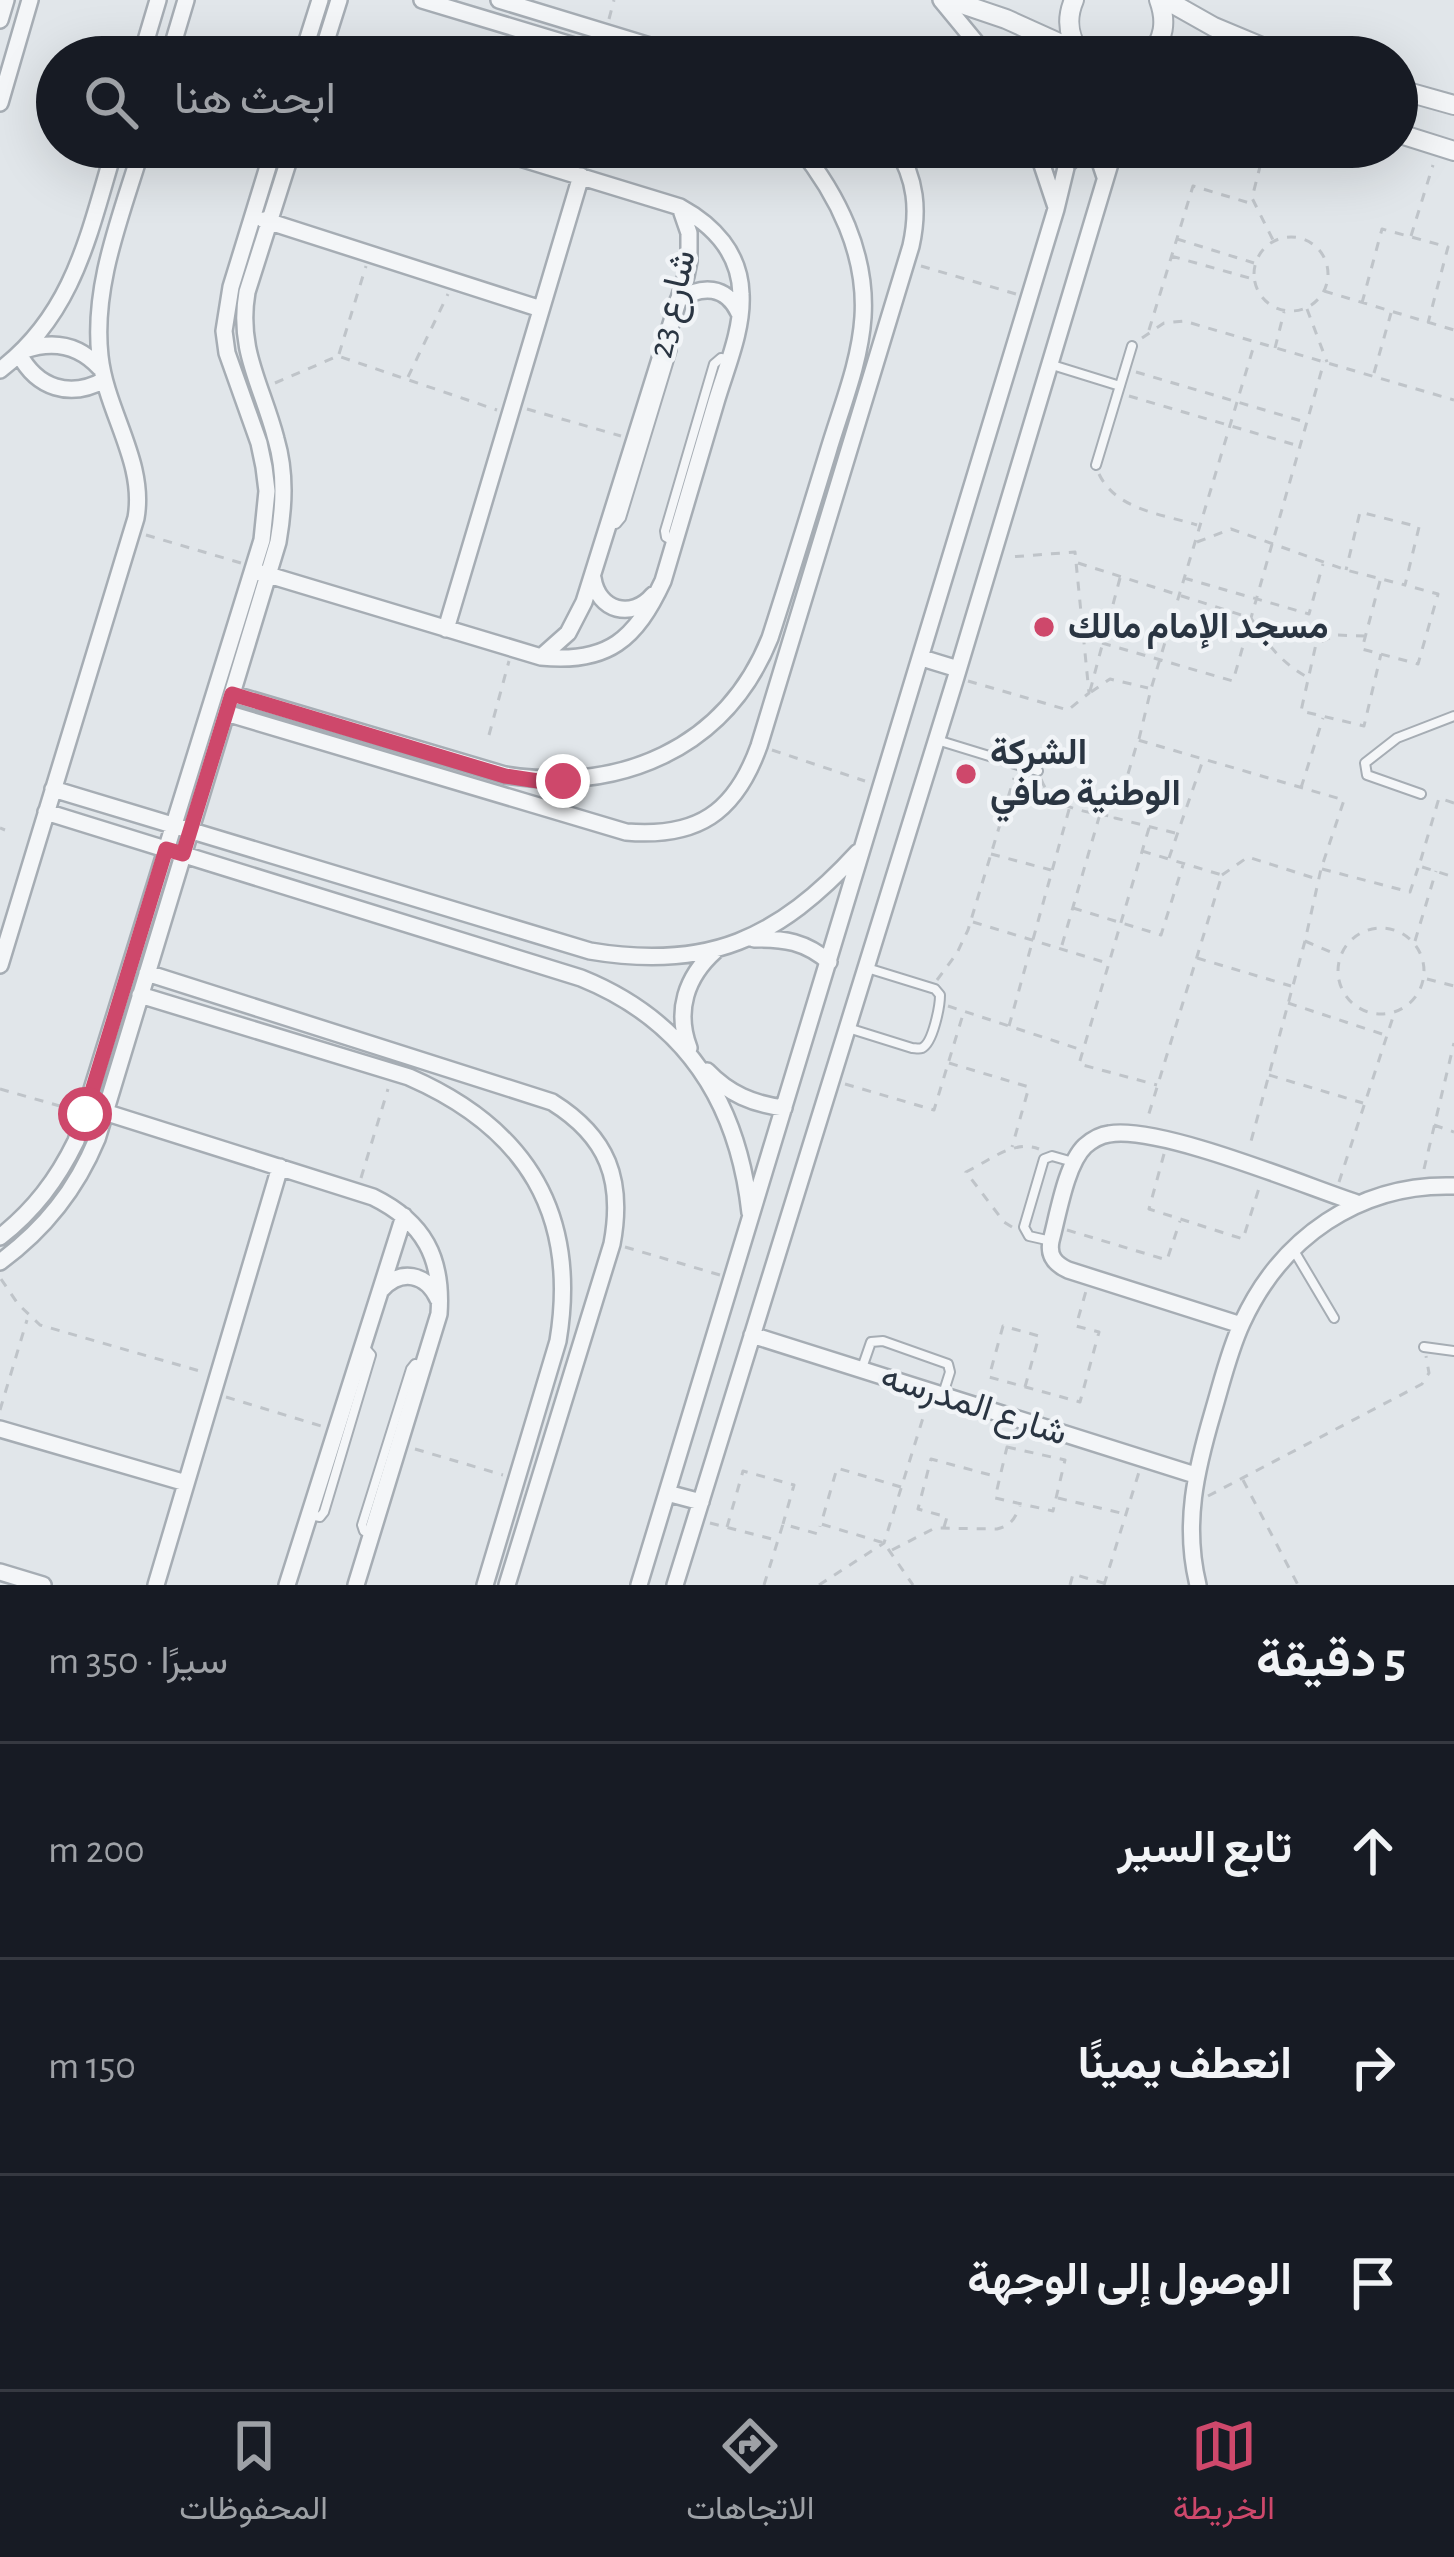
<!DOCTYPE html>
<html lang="ar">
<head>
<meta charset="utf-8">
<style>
  body { margin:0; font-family:"Alegreya Sans",Vazirmatn,sans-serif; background:#20242c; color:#f1f3f6; direction:rtl }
  .stop { position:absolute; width:36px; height:36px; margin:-27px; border:9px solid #ce486b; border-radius:50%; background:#fff }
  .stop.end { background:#ce486b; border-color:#fff; box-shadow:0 3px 12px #0008 }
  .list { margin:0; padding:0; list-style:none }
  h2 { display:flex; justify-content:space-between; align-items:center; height:156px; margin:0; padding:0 48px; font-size:51px }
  h2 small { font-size:39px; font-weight:400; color:#9ea1a6 }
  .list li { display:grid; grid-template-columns:78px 1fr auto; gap:36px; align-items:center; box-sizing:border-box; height:216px; padding:0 48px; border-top:3px solid #363941 }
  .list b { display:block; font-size:45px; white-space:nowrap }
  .list em { font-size:39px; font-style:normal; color:#9ea1a6 }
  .icon { flex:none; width:66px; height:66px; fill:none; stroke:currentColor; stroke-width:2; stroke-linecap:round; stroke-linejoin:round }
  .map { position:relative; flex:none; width:1454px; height:1585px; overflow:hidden; direction:ltr }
  .search { position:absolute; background:#171b24; box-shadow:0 12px 48px #0002; left:36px; right:36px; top:36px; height:132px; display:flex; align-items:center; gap:30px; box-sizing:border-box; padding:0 42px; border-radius:66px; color:#9ea1a6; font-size:45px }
  .sheet { height:804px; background:#171b24 }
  nav { display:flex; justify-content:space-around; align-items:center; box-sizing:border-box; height:168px; border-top:3px solid #363941; background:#171b24; font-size:33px; color:#9ea1a6 }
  nav a { display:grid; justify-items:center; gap:6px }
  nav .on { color:#ce486b }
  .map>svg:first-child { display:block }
</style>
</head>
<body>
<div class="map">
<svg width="1454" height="1585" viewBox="0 0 1454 1585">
  <rect width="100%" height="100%" fill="#e1e6ea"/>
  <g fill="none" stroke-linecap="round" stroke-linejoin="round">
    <defs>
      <path id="service" d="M1049,364L1120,386
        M1096,465L1132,346
        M610,524H616L621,518L672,350L667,341
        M673,541L666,537L665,531L714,364L721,358L729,360
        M937,740L1038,771
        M1421,794L1367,775L1365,763L1397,738L1454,716
        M848,1028L912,1048C915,1048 919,1049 922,1048C933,1043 940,1006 940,995L935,989L867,968
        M1051,1241L1029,1236L1024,1227L1044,1159L1052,1156L1073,1162
        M1293,1249L1334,1318
        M1424,1347L1454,1351
        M862,1368L871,1342L883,1341L948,1364L950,1372L943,1394
        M310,1515L320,1517L324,1512L371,1355L364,1347
        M371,1534L364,1531L362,1525L411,1369L415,1364L424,1366"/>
      <path id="minor" d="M422,0L611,57
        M499,0L686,57
        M941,0L988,57
        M0,20L6,0
        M141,57L158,0
        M169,57L186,0
        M302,57L320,0
        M321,57L339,0
        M0,103L30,0
        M1036,147L1056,207
        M1067,164L1077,155L1090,154L1100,162L1105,177
        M264,220L541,309
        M678,300C702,285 726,285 739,313
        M25,350C54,340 79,345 100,368
        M19,354C37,388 70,399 104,380
        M0,370C75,313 89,232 115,147
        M262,573L541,657C608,664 636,639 663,581C680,522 698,462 716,402C726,368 743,330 741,294C740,253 713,225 680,207L484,147
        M593,578C598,611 632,620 653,595
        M446,629L581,176
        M541,657L568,633L584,602L686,276L689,261V233L680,207
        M922,658L958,669
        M232,694L505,775C619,793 725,750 770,638C790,576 809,514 828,452C841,408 860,363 863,317C867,254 838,195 799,147
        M226,713L626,832C697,838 735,813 759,746L911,246C919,210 916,179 896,147
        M53,789L590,951C708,971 778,939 858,852
        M46,812L581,978C685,1020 738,1102 750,1213
        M754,939C784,938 806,942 829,962
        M0,965L136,518C146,462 106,412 100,356C92,285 122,214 142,147
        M147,973L552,1102C608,1137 624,1180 612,1244L507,1585
        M140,995L409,1077C526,1128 579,1214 558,1341L485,1585
        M689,1048C675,1011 686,977 715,951
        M707,1071C729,1094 753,1104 784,1108
        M98,1110L373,1197C424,1222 443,1258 439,1314L356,1585
        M0,1237C34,1210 57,1180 76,1141L262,540L267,491L264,467L259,443L227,353L224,331L231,287L274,147
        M0,1262C45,1229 76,1190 97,1139L278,542C284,507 286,473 276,439C262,385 237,350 247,292L293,147
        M382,1289C401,1269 426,1273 438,1299
        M1241,1325L1068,1270C1055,1264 1048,1256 1051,1241C1058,1215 1066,1164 1085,1146C1092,1140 1100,1135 1109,1134C1159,1125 1303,1185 1357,1203
        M752,1335L1195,1475
        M0,1429L186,1483
        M667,1493L701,1502
        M0,1572L43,1585
        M156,1585L280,1167
        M287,1585L404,1216
        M639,1585L1056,209L1071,147
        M675,1585L956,677L1115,147
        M1198,1585C1183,1524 1196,1470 1213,1412C1222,1382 1229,1351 1242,1323C1281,1238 1359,1183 1454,1186"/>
      <path id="tertiary" d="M950,0L1006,19L1079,52
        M1074,0C1065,21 1069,39 1082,56
        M1166,0L1214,27L1286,57
        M1149,57C1164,39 1167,22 1159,0
        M1397,89L1454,105
        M1397,133L1454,151"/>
    </defs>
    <use href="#service" stroke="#a6adb4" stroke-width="12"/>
    <use href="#minor" stroke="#a6adb4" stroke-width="20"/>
    <use href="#tertiary" stroke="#a6adb4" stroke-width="22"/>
    <path stroke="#bfc4c9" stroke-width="3" stroke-dasharray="9 9" stroke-linecap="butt" d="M609,19L614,0
      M1265,147L1252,198L1273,240
      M1411,236L1433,165
      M1254 274a37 37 0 1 1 74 0a37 37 0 1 1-74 0Z
      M1177,239L1254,263
      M1171,256L1253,279
      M921,266L1016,294
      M1324,291L1454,330
      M1362,303L1382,229L1448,247L1428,323
      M1307,309L1327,362
      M1149,330L1193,186L1253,204
      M1142,338L1164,323L1184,321L1454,400
      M1275,348L1284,312
      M339,354L366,266
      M1136,372L1305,422
      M1374,373L1391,313
      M408,377L448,294
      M275,383L338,356L497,410
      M1129,396L1299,446
      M527,409L621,436
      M1099,474C1116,510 1162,514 1197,525
      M146,535L241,563
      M1197,542L1231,529L1346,570L1405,585L1419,527L1360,512L1346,570
      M1078,563L1251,618C1267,644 1281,663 1309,678
      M1184,578L1309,614L1323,564
      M1380,581L1362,649L1418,664L1438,594L1405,585
      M1365,636L1336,635L1316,644L1301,711L1364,726L1381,654
      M1102,643L1233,681L1324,362
      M968,681L1068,710L1089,693L1075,552L1010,557
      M1090,691L1120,578
      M1091,692L1110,679L1148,688
      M489,735L509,661
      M1139,739L1151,689L1255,342
      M772,750L865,781
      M1041,779C1053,811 1084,810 1113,817
      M1301,788L1323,718
      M1454,803L1439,798L1419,866L1454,877
      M0,828L5,830
      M1149,828L1079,1064L1157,1085
      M1175,833L1115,818L1138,740L1344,800L1321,869L1305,941L1250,1145
      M1142,851L1222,875L1147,1120
      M991,854L1051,870
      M1169,858L1203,760
      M1322,869L1410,892L1418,868
      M1222,875L1248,857L1317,879
      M1073,908L1161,935L1183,865
      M973,922L1107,963
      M1338 971a43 43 0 1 1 86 0a43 43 0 1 1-86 0Z
      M1305,941L1338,955
      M1415,941L1436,871
      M1062,945L1100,814
      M1197,958L1291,986
      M1427,979L1454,986
      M937,980L957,953L968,930L1014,778
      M1288,1003L1385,1035
      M948,1006L1082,1050
      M1009,1026L1070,806
      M949,1063L1029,1087L1012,1147
      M1269,1075L1363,1103
      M845,1084L934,1110L964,1011
      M0,1089L67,1108
      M1434,1125L1454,1132
      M1164,1154L1149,1209L1243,1239L1260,1185
      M1424,1169L1454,1043
      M361,1178L388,1089
      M1339,1182L1394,1014
      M1012,1227L1004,1222L966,1172C989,1161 1014,1139 1039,1149
      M1067,1230L1167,1260L1180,1221
      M625,1247L720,1275
      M1,1279L18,1304L40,1325L203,1372
      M1025,1387L1039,1336L1003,1326L989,1377L1080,1402L1099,1332L1076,1326L1086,1291
      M226,1397L321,1426
      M0,1410L27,1320
      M1007,1447L1065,1460L1053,1511L995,1498Z
      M415,1449L503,1475
      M1243,1480L1298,1585
      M901,1487L837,1468L821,1524L884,1543L913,1585
      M1208,1496L1422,1384L1429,1373L1426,1356
      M1058,1498L1125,1514
      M710,1523L776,1540
      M727,1527L743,1471L794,1485L783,1524
      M944,1527L947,1517L918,1509L931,1459L998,1477
      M892,1550L935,1528L997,1529C1011,1526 1015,1518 1020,1506
      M764,1585L783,1524L818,1534L820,1526
      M819,1585L884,1543L927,1405
      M1070,1585L1073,1574L1110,1585
      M1104,1585L1139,1472"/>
    <use href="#service" stroke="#f4f6f8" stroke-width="8"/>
    <use href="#minor" stroke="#f4f6f8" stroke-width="15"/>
    <use href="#tertiary" stroke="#f4f6f8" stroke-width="18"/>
  </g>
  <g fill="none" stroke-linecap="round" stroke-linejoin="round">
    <path stroke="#ce486b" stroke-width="15" d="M85,1114L166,849L183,854L232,694L505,776L538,781H563"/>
  </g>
  <g fill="#ce486b" stroke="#f1f4f7" stroke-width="4.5">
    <circle cx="1044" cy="627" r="12"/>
    <circle cx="966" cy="774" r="12"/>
  </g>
  <g text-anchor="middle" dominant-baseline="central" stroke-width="9" stroke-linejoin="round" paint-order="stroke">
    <g font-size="36" fill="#2a3542" stroke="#f1f4f7">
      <text transform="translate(672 304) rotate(-77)">شارع 23</text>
      <text transform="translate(974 1405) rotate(18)">شارع المدرسه</text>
    </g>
    <g font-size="36" font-weight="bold" fill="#2a3542" stroke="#f1f4f7" text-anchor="start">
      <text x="1068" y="627">مسجد الإمام مالك</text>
      <text x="990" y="753">الشركة<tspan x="990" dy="41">الوطنية صافي</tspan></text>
    </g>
  </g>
</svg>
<div class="stop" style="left:85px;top:1114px"></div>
<div class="stop end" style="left:563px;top:781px"></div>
<div class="search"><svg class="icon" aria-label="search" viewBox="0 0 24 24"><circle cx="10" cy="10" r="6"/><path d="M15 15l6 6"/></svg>ابحث هنا</div>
</div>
<section class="sheet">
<h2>5 دقيقة<small>سيرًا · 350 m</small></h2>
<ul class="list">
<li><svg class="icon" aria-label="ahead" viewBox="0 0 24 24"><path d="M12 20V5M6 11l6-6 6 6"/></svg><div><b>تابع السير</b></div><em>200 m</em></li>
<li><svg class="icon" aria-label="right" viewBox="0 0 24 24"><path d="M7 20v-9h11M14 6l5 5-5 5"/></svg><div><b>انعطف يمينًا</b></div><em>150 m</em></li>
<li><svg class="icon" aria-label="arrive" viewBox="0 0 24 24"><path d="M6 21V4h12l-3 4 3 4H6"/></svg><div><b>الوصول إلى الوجهة</b></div></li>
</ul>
</section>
<nav>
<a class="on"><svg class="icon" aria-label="map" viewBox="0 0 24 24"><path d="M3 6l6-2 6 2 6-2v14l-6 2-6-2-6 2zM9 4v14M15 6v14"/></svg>الخريطة</a>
<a><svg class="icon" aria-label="directions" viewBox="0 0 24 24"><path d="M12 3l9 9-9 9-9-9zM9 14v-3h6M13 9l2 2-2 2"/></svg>الاتجاهات</a>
<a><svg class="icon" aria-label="saved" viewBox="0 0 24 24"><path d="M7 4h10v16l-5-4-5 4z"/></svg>المحفوظات</a>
</nav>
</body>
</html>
